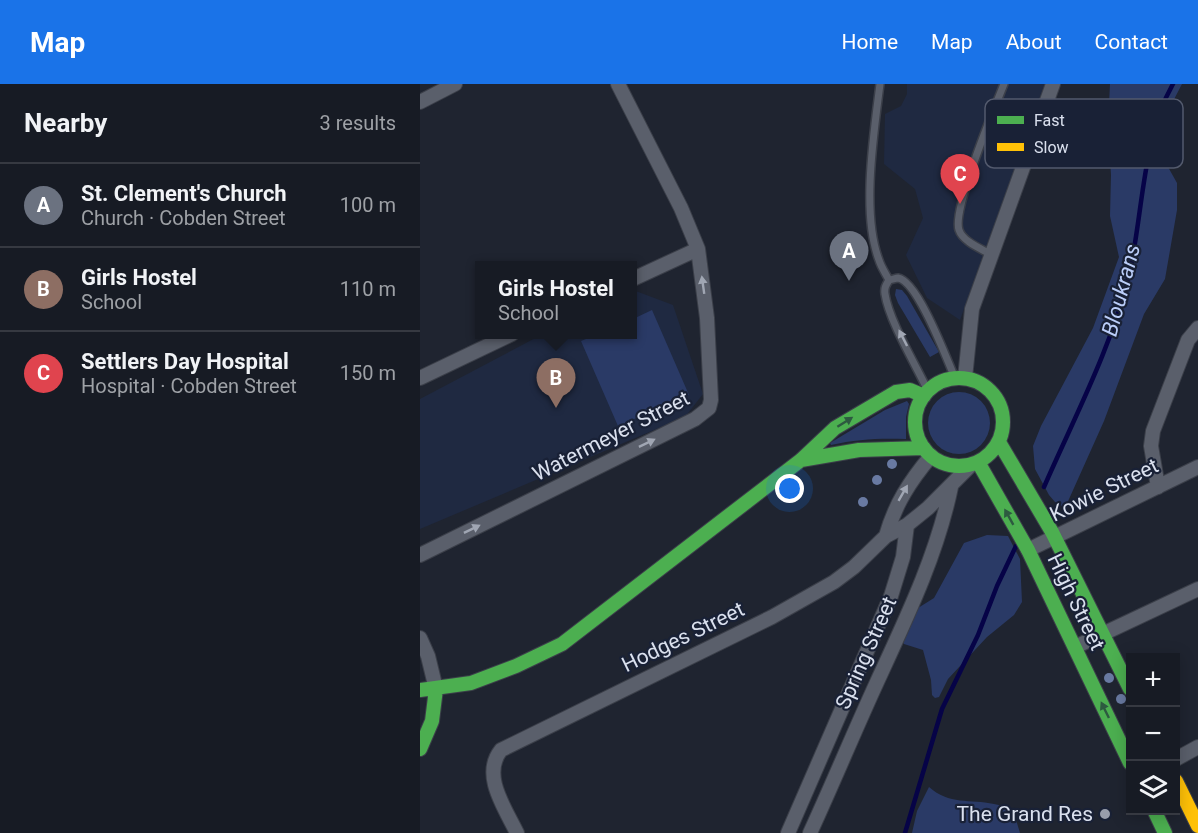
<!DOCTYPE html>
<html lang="en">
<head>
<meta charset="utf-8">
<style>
  body { margin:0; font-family:Roboto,sans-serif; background:#20242c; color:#f1f3f6 }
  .controls { position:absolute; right:18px; bottom:18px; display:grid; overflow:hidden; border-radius:0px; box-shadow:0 3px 15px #0003 }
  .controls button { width:54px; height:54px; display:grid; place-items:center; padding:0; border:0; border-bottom:2px solid #363941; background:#171b24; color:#f1f3f6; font:30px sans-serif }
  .you { position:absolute; left:370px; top:405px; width:21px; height:21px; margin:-15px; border:4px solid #fff; border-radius:50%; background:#1a73e8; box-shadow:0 0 0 9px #1a73e833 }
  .badge { display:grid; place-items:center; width:39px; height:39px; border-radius:50%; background:#1a73e8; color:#fff; font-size:20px; font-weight:700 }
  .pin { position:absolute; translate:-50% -50px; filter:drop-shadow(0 2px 3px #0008) }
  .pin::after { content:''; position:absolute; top:32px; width:21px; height:18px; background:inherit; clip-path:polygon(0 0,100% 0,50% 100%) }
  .popup { position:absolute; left:55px; top:177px; width:162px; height:78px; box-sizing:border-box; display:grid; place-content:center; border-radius:0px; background:#171b24; filter:drop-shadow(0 2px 4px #0005); font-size:20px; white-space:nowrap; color:#9ea1a6 }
  .popup b { font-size:22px; color:#f1f3f6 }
  .popup::after { content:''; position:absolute; left:50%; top:100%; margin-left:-12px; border:12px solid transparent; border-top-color:#171b24 }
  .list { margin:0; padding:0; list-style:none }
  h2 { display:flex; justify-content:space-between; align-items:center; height:78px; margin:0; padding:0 24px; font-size:26px }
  h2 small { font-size:20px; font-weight:400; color:#9ea1a6 }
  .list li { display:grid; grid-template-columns:39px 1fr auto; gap:18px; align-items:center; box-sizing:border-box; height:84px; padding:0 24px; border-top:2px solid #363941 }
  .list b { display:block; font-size:22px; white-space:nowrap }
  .list p { margin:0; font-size:20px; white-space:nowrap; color:#9ea1a6 }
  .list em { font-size:20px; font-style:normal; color:#9ea1a6 }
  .icon { flex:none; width:33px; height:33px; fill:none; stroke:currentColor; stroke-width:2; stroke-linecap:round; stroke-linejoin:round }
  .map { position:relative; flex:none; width:778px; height:749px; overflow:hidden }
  header { display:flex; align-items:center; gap:36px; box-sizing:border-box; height:84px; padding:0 30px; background:#1a73e8; color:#fff }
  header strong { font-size:28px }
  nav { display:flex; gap:33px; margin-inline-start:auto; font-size:21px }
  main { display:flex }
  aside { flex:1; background:#171b24 }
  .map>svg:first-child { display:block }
</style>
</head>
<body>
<header>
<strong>Map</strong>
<nav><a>Home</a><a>Map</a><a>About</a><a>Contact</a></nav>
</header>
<main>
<aside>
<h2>Nearby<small>3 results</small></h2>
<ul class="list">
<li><span class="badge" style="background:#6b7280">A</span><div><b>St. Clement's Church</b><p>Church · Cobden Street</p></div><em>100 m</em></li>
<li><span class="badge" style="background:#8d6e63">B</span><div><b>Girls Hostel</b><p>School</p></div><em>110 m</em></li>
<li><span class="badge" style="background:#e0444e">C</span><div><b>Settlers Day Hospital</b><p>Hospital · Cobden Street</p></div><em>150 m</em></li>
</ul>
</aside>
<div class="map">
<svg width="778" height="749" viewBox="0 0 778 749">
  <rect width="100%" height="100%" fill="#1f2430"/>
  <path fill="#1f2941" d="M487,0H625L540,236L507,214L486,171L503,134L495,105L464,80L465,30L481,22L487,10Z
    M213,206L253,221L283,310L265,333L0,445V315L121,251L213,250Z"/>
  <path fill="#2a3a66" d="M690,0H762L749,25L743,74L757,99V126L745,195L724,230L684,337L645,424L635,418L629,411L615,385L613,362L621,342L673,244L699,173L690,132L691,91L688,41Z
    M476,205L482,206L487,212L519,268L510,273L478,219L475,211Z
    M232,226L269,311L198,342L161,257L176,251L213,250V235Z
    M508 339a31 31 0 1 1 62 0a31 31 0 1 1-62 0Z
    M487,317L489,320L486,333V355C460,354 437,355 411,361L410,359L465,326Z
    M567,451L588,452L600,475L602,518L594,531L567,553L528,595L519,613L515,614L512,611L511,596L503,566L484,560L481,554L498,524L514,514L544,459Z
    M509,703C529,721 550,715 574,720C580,721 587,724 593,726L600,749H492L497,727Z"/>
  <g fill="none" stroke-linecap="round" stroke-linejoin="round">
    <path stroke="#060347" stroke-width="4.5" d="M624,403C654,334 691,265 709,191C723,131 722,54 753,0
      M485,749L522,625L558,551L577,502L596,462"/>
    <defs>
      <path id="lane" d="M460,0C454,48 441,130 459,176C461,183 466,190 469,196
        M572,171C562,165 543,158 539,146C532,126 574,25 584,0
        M508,307C496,281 469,237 465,210C464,204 466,201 469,196C471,196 476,194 478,194C498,197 527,276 535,294"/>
      <path id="street" d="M0,18L35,0
        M213,195L278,165
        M0,294L92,250
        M545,294L552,225L633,0
        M738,403L731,362L733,347L768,256L778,244
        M466,452C475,420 490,397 511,372
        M608,466L778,383
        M0,471L275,335L289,324L291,316L287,234L278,165L261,124L198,0
        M0,554L8,572L16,605
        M655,563L778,505
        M756,675L778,663
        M97,749C85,724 61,691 81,666L352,533L414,498L434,483L466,452L487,441L508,424L551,381
        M368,749L471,512L483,473L487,441
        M390,749C413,699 434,648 457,598C486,535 517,471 531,403"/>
      <path id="fast" d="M495 338a44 44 0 1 1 88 0a44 44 0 1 1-88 0Z
        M579,358L632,448L710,605
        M381,376L439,366L504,364
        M558,378L608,466L710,679
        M0,606L51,599L96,582L142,560L381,376L415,344L476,308L490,306L504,312
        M0,665L12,637L16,605
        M734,726L745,749"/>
      <path id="slow" d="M756,697L778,742"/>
    </defs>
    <use href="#lane" stroke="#3b3f49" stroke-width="10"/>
    <use href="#street" stroke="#3b3f49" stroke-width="16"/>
    <use href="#fast" stroke="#3b3f49" stroke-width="16"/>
    <use href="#slow" stroke="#3b3f49" stroke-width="16"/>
    <use href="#lane" stroke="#5a5f6b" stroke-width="7"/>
    <use href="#street" stroke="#5a5f6b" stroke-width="14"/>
    <use href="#fast" stroke="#4caf50" stroke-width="14"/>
    <use href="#slow" stroke="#ffc107" stroke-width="14"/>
  </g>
  <g fill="#697aa2">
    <circle cx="472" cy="380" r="5"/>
    <circle cx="457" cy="396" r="5"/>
    <circle cx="443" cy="418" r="5"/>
    <circle cx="689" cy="594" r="5"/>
    <circle cx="701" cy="615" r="5"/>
  </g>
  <defs><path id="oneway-solid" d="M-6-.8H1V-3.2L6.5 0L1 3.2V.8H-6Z" transform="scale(1.5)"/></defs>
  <g fill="#a0a6b3">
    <use href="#oneway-solid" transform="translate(283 201) rotate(-98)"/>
    <use href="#oneway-solid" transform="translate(483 254) rotate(-117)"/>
    <use href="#oneway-solid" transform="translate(227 359) rotate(-26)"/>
    <use href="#oneway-solid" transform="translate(483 409) rotate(-60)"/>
    <use href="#oneway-solid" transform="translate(52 445) rotate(-26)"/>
  </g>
  <g fill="#2d5a40">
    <use href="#oneway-solid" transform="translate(425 338) rotate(-32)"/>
    <use href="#oneway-solid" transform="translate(589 433) rotate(-119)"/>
    <use href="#oneway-solid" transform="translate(685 626) rotate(-116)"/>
  </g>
  <circle fill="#999eac" stroke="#192136" stroke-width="2" cx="685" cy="730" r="6"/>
  <g text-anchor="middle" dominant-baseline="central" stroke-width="4.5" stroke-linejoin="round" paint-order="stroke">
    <g font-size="21" fill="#dae0ee" stroke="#192136">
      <text transform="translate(191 352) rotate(-27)">Watermeyer Street</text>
      <text transform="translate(684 406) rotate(-26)">Kowie Street</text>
      <text transform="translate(656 518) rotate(64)">High Street</text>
      <text transform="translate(263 553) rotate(-26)">Hodges Street</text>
      <text transform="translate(446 569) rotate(-66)">Spring Street</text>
    </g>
    <g font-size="21" fill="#dae0ee" stroke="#192136" text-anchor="end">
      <text x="673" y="730">The Grand Res</text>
    </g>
    <g font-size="22" font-style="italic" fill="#bacdf8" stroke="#192136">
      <text transform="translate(701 206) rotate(-75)">Bloukrans</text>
    </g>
  </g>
  <rect x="565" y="15" width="198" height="69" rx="9" fill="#192136" stroke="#535a6d" stroke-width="1.5"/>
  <rect x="577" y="32" width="27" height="8" fill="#4caf50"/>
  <rect x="577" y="59" width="27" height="8" fill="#ffc107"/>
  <g font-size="16" fill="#dae0ee">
    <text x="614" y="42">Fast</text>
    <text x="614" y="69">Slow</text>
  </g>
</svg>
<div class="controls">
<button>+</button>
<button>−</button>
<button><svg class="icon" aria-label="layers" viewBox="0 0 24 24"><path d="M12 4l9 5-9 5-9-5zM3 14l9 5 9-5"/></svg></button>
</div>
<div class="you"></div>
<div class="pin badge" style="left:429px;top:197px;background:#6b7280">A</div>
<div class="pin badge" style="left:136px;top:324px;background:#8d6e63">B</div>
<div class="popup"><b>Girls Hostel</b>School</div>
<div class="pin badge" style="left:540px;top:120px;background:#e0444e">C</div>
</div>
</main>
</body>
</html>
